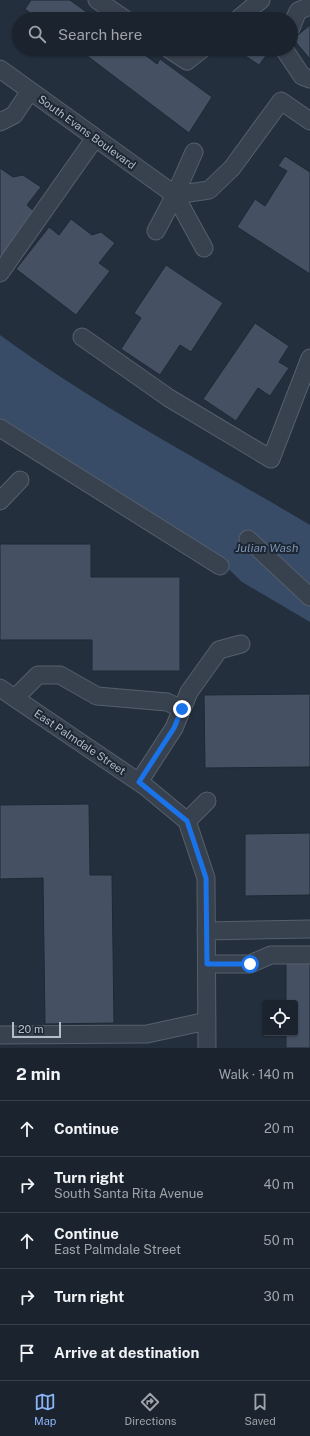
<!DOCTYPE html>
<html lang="en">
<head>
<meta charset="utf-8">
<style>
  body { margin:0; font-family:"Public Sans",sans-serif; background:#282f3a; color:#f1f3f6 }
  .controls { position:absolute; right:12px; bottom:12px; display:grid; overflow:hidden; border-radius:4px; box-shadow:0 1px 3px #0004 }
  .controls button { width:36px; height:36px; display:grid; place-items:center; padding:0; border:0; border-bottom:1px solid #39404a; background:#1b232e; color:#f1f3f6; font:20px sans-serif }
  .scale { position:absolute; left:12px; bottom:10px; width:49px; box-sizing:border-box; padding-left:4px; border:2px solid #b4bcc9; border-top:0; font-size:11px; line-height:14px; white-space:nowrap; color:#b4bcc9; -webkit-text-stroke:3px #1d2633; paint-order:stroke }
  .stop { position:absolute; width:12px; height:12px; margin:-9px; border:3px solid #1a73e8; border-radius:50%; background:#fff }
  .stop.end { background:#1a73e8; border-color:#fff; box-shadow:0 1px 4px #0008 }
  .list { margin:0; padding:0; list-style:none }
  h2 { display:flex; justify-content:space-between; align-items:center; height:52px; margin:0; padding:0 16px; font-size:17px }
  h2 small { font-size:13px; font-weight:400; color:#a0a4aa }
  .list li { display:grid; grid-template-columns:26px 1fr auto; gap:12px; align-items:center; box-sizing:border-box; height:56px; padding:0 16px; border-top:1px solid #39404a }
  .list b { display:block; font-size:15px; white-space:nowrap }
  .list p { margin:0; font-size:13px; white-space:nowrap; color:#a0a4aa }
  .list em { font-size:13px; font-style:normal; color:#a0a4aa }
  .icon { flex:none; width:22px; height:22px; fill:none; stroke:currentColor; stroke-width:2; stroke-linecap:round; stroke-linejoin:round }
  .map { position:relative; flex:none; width:310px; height:1048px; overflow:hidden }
  .search { position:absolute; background:#1b232e; box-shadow:0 1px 3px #0004; left:12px; right:12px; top:12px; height:44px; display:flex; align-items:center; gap:10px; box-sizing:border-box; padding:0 14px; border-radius:22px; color:#a0a4aa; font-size:15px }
  .sheet { height:332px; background:#1b232e }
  nav { display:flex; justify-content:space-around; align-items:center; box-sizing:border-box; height:56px; border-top:1px solid #39404a; background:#1b232e; font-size:11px; color:#a0a4aa }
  nav a { display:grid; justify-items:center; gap:2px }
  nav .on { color:#8ab4f8 }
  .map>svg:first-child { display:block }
</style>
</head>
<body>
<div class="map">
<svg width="310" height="1048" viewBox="0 0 310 1048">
  <rect width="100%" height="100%" fill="#242f3e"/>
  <path fill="#394c67" d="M0,335C98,407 206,463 310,525V622L242,582L210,551L0,421Z"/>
  <path fill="#455162" stroke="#1f2835" d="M31,0H70L96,19H38L25,9Z
    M310,25V59L293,39Z
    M78,49H137L157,64L160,59L212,97L189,133Z
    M235,49H262L268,53L259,65Z
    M285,156L310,172V274L237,227L255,199L265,206L287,171L278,166Z
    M0,168L13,177L23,175L41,187L27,205L36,213L2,260L0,258Z
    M71,219L92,235L101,232L115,243L99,263L110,271L76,315L16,269L49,227L59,235Z
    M166,265L223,303L191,352L180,345L160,375L121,349L141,318L134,313Z
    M255,323L289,346L279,362L289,368L270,396L258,388L236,421L203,399Z
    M0,544H91V577H180V671H92V640H0Z
    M310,694V767L205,768L204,695Z
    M89,804L90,875H112L114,1023L45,1024L43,878L0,879V805Z
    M310,833V895L245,896V834Z
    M286,960H310V1048H286V1033H295V1003H286Z"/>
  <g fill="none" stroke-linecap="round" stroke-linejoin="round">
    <defs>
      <path id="minor" d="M97,0L125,19
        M238,19L261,0
        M291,28L298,11L310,6
        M169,49L187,61L202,49
        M284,49L302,76L310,79
        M0,69L175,195L204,248
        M0,122L14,115L30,91
        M175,195L209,190L232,168L281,101L310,121
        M156,231L175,195L194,152
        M0,273L95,138
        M82,337L169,398L271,459L310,358
        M0,428L220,566
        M0,501L20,480
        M248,539L310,597
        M0,688L146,787L187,821L206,878L207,1048
        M15,698L38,675H60L97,696L167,702L182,709
        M139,782L174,728L189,692L219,650L241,644
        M187,821L207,801
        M206,931L310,929
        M207,964H250L271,955H310
        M0,1035L147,1034L207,1021"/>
    </defs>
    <use href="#minor" stroke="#565f6c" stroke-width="19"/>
    <use href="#minor" stroke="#38414e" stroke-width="17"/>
  </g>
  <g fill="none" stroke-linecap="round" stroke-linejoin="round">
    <path stroke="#1a73e8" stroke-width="5" d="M182,709L174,728L139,782L187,821L206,878L207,964H250"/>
  </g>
  <g text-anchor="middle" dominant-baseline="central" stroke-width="4" stroke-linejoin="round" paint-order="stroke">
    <g font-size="11" fill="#b4bcc9" stroke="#1d2633">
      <text transform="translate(87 132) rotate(36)">South Evans Boulevard</text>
      <text transform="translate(80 742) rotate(34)">East Palmdale Street</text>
    </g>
    <g font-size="12" font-style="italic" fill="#7c92b1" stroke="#1d2633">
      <text x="267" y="548">Julian Wash</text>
    </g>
  </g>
</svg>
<div class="controls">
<button><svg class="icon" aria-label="locate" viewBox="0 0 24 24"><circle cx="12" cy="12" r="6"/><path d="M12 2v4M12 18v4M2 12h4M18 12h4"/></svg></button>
</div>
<div class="scale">20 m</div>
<div class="stop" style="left:250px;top:964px"></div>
<div class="stop end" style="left:182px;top:709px"></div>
<div class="search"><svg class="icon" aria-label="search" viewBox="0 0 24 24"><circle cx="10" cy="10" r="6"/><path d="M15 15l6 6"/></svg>Search here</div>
</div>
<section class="sheet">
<h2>2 min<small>Walk · 140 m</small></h2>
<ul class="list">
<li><svg class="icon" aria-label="ahead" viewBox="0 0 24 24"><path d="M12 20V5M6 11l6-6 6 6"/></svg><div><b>Continue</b></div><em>20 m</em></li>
<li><svg class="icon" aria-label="right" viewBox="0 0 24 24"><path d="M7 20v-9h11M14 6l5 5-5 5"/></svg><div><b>Turn right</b><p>South Santa Rita Avenue</p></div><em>40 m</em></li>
<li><svg class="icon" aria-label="ahead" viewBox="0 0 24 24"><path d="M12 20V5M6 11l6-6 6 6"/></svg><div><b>Continue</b><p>East Palmdale Street</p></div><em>50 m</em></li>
<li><svg class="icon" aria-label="right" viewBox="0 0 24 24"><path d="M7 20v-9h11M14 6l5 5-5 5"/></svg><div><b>Turn right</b></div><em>30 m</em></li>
<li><svg class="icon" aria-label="arrive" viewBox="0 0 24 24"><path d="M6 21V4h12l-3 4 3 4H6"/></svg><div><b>Arrive at destination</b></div></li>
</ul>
</section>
<nav>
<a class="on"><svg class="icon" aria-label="map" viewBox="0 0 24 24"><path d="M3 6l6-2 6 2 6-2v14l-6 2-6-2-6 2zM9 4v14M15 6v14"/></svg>Map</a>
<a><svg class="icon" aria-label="directions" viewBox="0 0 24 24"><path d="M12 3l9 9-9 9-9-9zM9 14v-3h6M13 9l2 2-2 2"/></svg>Directions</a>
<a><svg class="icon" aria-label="saved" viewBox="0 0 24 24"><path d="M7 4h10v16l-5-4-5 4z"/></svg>Saved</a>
</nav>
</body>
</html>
